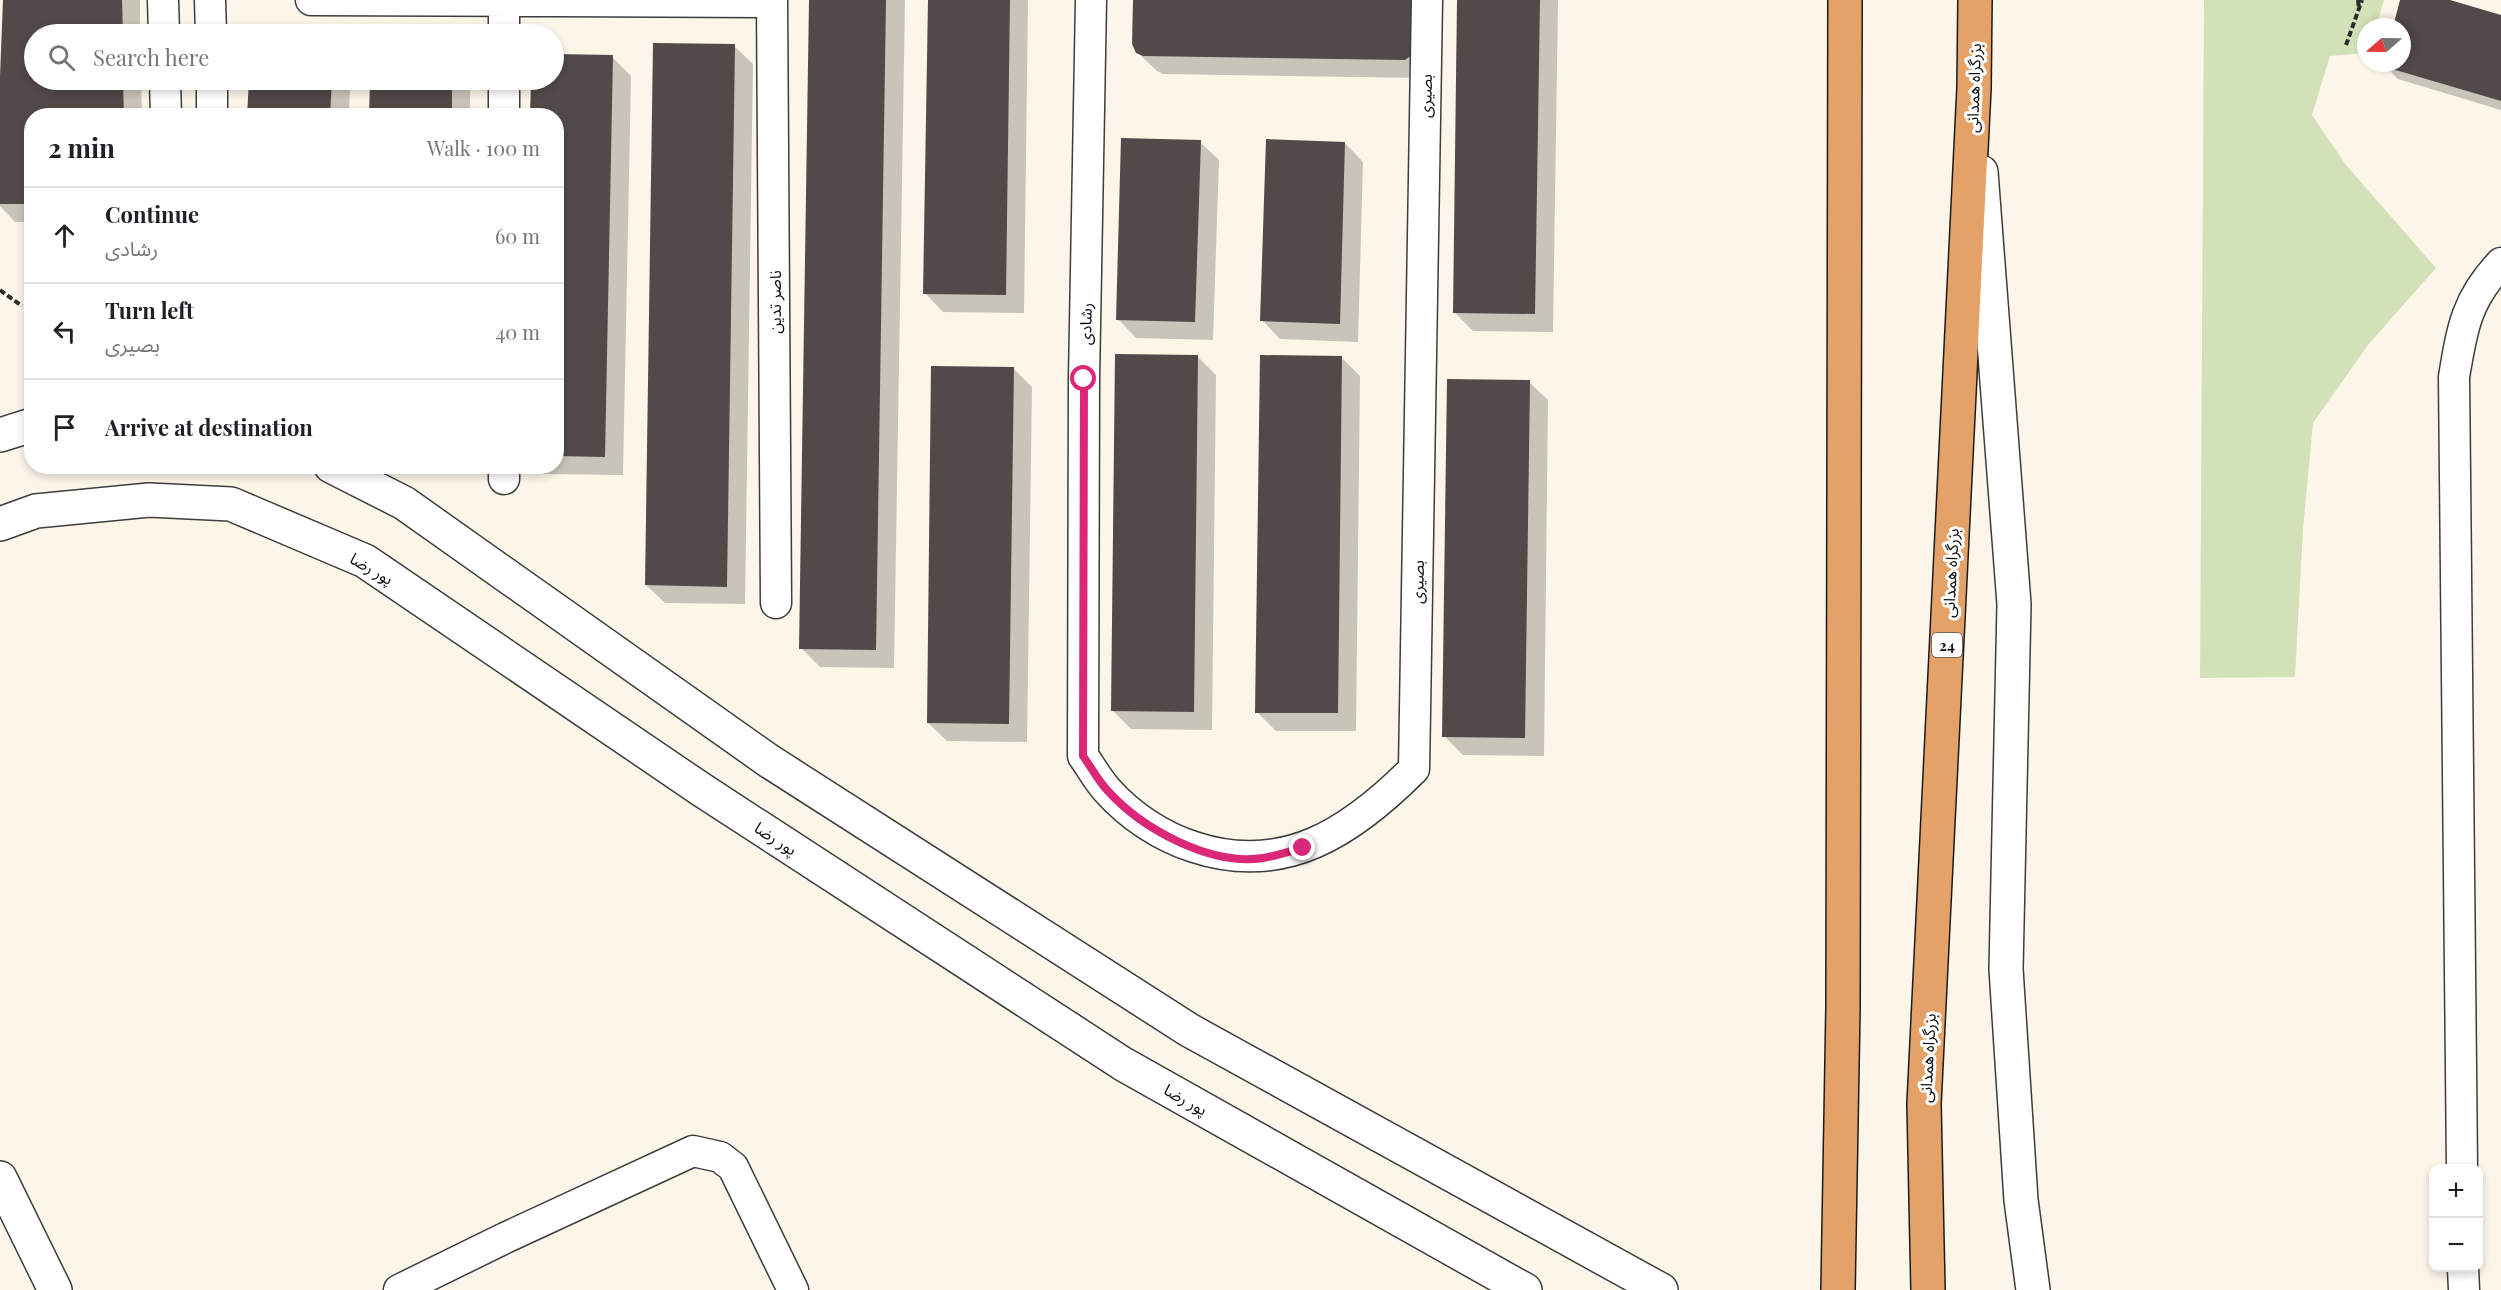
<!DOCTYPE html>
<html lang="en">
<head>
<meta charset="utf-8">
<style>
  body { margin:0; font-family:"Playfair Display","Noto Sans Arabic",serif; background:#f6f6f6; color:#202124 }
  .controls { position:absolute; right:18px; bottom:18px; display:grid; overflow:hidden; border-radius:12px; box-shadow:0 3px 9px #0003 }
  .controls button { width:54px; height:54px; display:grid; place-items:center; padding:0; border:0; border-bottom:2px solid #e0e0e0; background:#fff; color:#202124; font:30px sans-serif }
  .compass { position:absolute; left:2357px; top:18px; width:54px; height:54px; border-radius:50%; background:#fff; box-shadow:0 3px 9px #0003; rotate:250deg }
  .stop { position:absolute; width:18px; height:18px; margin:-14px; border:4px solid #db2777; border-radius:50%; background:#fff }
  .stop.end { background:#db2777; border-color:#fff; box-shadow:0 2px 6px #0008 }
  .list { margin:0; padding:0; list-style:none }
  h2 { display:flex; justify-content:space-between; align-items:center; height:78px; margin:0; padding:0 24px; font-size:26px }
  h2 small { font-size:20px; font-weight:400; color:#757577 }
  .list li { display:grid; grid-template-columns:39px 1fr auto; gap:18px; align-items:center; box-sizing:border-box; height:96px; padding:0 24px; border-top:2px solid #e0e0e0 }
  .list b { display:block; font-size:22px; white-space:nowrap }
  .list p { margin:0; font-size:20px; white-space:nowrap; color:#757577 }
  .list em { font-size:20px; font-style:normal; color:#757577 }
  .icon { flex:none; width:33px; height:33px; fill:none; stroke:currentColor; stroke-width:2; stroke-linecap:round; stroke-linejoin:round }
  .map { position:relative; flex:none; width:2501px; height:1290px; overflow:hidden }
  .search { position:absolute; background:#fff; box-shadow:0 3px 9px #0003; left:24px; top:24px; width:540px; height:66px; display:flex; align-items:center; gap:15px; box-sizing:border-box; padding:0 21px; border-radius:33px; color:#757577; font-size:22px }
  .panel { position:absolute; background:#fff; box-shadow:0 3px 9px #0003; left:24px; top:108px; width:540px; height:366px; border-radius:24px }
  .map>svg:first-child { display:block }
</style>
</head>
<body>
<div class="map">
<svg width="2501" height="1290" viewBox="0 0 2501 1290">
  <rect width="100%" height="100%" fill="#fcf6e9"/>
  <path fill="#d3e1b8" d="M2204,0H2384L2376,27H2366V53L2330,56L2312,115L2346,165L2436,268L2368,345L2313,423L2303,529L2295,677L2200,678Z"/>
  <path fill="#0003" d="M4,0H140V34H34V80H141L142,116H32V222H15L0,206V116Z
    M811,0H905L894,668L820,667L801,648Z
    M929,0H1028L1024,313L943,312L925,293Z
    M1134,0H1423L1424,78L1163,74L1157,71L1137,52Z
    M1459,0H1558L1553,332L1473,331L1455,313Z
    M2402,0H2445L2501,17V110L2398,79L2384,65V63H2402V27H2394Z
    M734,46L753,64L745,604L665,603L646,585Z
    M554,56L612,57L631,76L623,475L543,474L535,466H556V116H531L532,80H554Z
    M250,80H343L350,87L349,116H249Z
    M371,80H470V116H371Z
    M1200,142L1219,160L1213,340L1136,338L1118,319Z
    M1345,143L1363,162L1358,342L1280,339L1262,320Z
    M1197,356L1216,375L1212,730L1131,729L1112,710Z
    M1342,358L1360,376L1356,731H1276L1257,712Z
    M1013,368L1032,387L1027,742L947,741L928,723Z
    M1529,382L1548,400L1544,756L1463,755L1444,736Z"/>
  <path fill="#514a48" d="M3,0H122L123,34H34V80H123L124,116H32V204H0V76Z
    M809,0H886L876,650L799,649Z
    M928,0H1010L1006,295L923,294Z
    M1133,0H1421L1412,55L1405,60L1143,56L1136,53L1132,44Z
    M1457,0H1540L1535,314L1453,313Z
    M2400,0H2450L2501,15V101L2382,66L2383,63H2402V27H2393Z
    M653,43L735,44L727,587L645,585Z
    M554,54L613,55L605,457L556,456V116H530L531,80H554Z
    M249,80H332L330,116H247Z
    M370,80H452V116H369Z
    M1121,138L1201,140L1195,322L1116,320Z
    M1266,139L1345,142L1340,324L1260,321Z
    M1115,354L1198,355L1194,712L1111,711Z
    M1260,355L1342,356L1338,713H1255Z
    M931,366L1014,367L1009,724L927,723Z
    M1447,379L1530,380L1525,738L1442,737Z"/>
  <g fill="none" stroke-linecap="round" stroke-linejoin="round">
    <defs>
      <path id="minor" d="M163,0L164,34
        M210,0L211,34
        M311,0L772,2
        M772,0L776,603
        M1091,0L1084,379L1083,756C1091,767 1098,780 1107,790C1130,816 1162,837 1194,847C1285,877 1352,831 1414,769L1427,0
        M504,34V0
        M165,80L166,116
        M212,80V116
        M504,80V116
        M504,466V479
        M2462,1168L2454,377C2462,329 2466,300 2501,263
        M2463,1268L2464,1290
        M399,1290L505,1238L693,1151L720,1157L733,1167L793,1290"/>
      <path id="tertiary" d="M1981,172L2014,604L2006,969L2021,1200L2033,1290
        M0,435L32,425
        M331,466L404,503L769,761L1189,1030L1661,1290
        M0,524L36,511L149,500L231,504L365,561L702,790L1123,1064L1525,1290
        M0,1178L55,1290"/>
      <path id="trunk" d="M1838,1290L1843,1007L1845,0
        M1928,1290L1924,1104L1974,88L1975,0"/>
    </defs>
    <use href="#minor" stroke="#3d3d3d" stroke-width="33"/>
    <use href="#tertiary" stroke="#3d3d3d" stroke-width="36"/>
    <use href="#trunk" stroke="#1b1b1b" stroke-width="36"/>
    <path stroke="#2c2c2c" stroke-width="4" stroke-dasharray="6 3" stroke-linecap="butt" d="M2358,0L2359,9
      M2346,45L2362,0
      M0,290L22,306"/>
    <use href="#minor" stroke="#fff" stroke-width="30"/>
    <use href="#tertiary" stroke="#fff" stroke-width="33"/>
    <use href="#trunk" stroke="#e4a269" stroke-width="33"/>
  </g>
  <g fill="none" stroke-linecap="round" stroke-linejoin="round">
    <path stroke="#db2777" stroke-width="8" d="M1084,379L1083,756C1091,767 1098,780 1107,790C1142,829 1210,866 1263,858C1276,856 1290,851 1303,848"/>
  </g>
  <g text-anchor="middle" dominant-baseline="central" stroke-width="6" stroke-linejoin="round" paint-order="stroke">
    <rect fill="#fff" stroke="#545454" stroke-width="1.5" x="1932" y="633" width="30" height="24" rx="4.5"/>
    <g font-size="15" font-weight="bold" fill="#0a0a0a">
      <text x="1947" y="645">24</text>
    </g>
    <g font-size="16" fill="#0a0a0a" stroke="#fff">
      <text transform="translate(1973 88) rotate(-88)">بزرگراه همدانی</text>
      <text transform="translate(1425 96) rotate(-89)">بصیری</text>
      <text transform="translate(774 302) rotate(-90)">ناصر تدین</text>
      <text transform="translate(1085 324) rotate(-89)">رشادی</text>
      <text transform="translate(372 568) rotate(30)">پور رضا</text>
      <text transform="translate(1950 573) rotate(-87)">بزرگراه همدانی</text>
      <text transform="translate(1417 582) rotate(-89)">بصیری</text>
      <text transform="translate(776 838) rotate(33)">پور رضا</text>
      <text transform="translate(1927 1058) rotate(-87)">بزرگراه همدانی</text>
      <text transform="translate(1186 1099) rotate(29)">پور رضا</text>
    </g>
  </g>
</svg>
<div class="controls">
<button>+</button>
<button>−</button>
</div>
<svg class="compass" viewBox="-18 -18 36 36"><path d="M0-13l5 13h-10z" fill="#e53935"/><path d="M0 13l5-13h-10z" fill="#757577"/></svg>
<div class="stop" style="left:1084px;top:379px"></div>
<div class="stop end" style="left:1303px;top:848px"></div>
<div class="search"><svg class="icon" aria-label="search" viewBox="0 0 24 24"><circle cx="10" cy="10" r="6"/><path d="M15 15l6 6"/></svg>Search here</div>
<section class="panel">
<h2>2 min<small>Walk · 100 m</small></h2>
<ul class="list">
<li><svg class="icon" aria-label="ahead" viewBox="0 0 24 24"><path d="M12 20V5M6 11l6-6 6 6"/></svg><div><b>Continue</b><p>رشادی</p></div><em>60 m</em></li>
<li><svg class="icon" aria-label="left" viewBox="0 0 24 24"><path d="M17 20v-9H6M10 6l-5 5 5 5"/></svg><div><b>Turn left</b><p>بصیری</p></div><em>40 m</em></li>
<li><svg class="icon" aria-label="arrive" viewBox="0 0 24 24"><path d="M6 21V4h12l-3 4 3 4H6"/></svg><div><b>Arrive at destination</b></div></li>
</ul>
</section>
</div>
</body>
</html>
